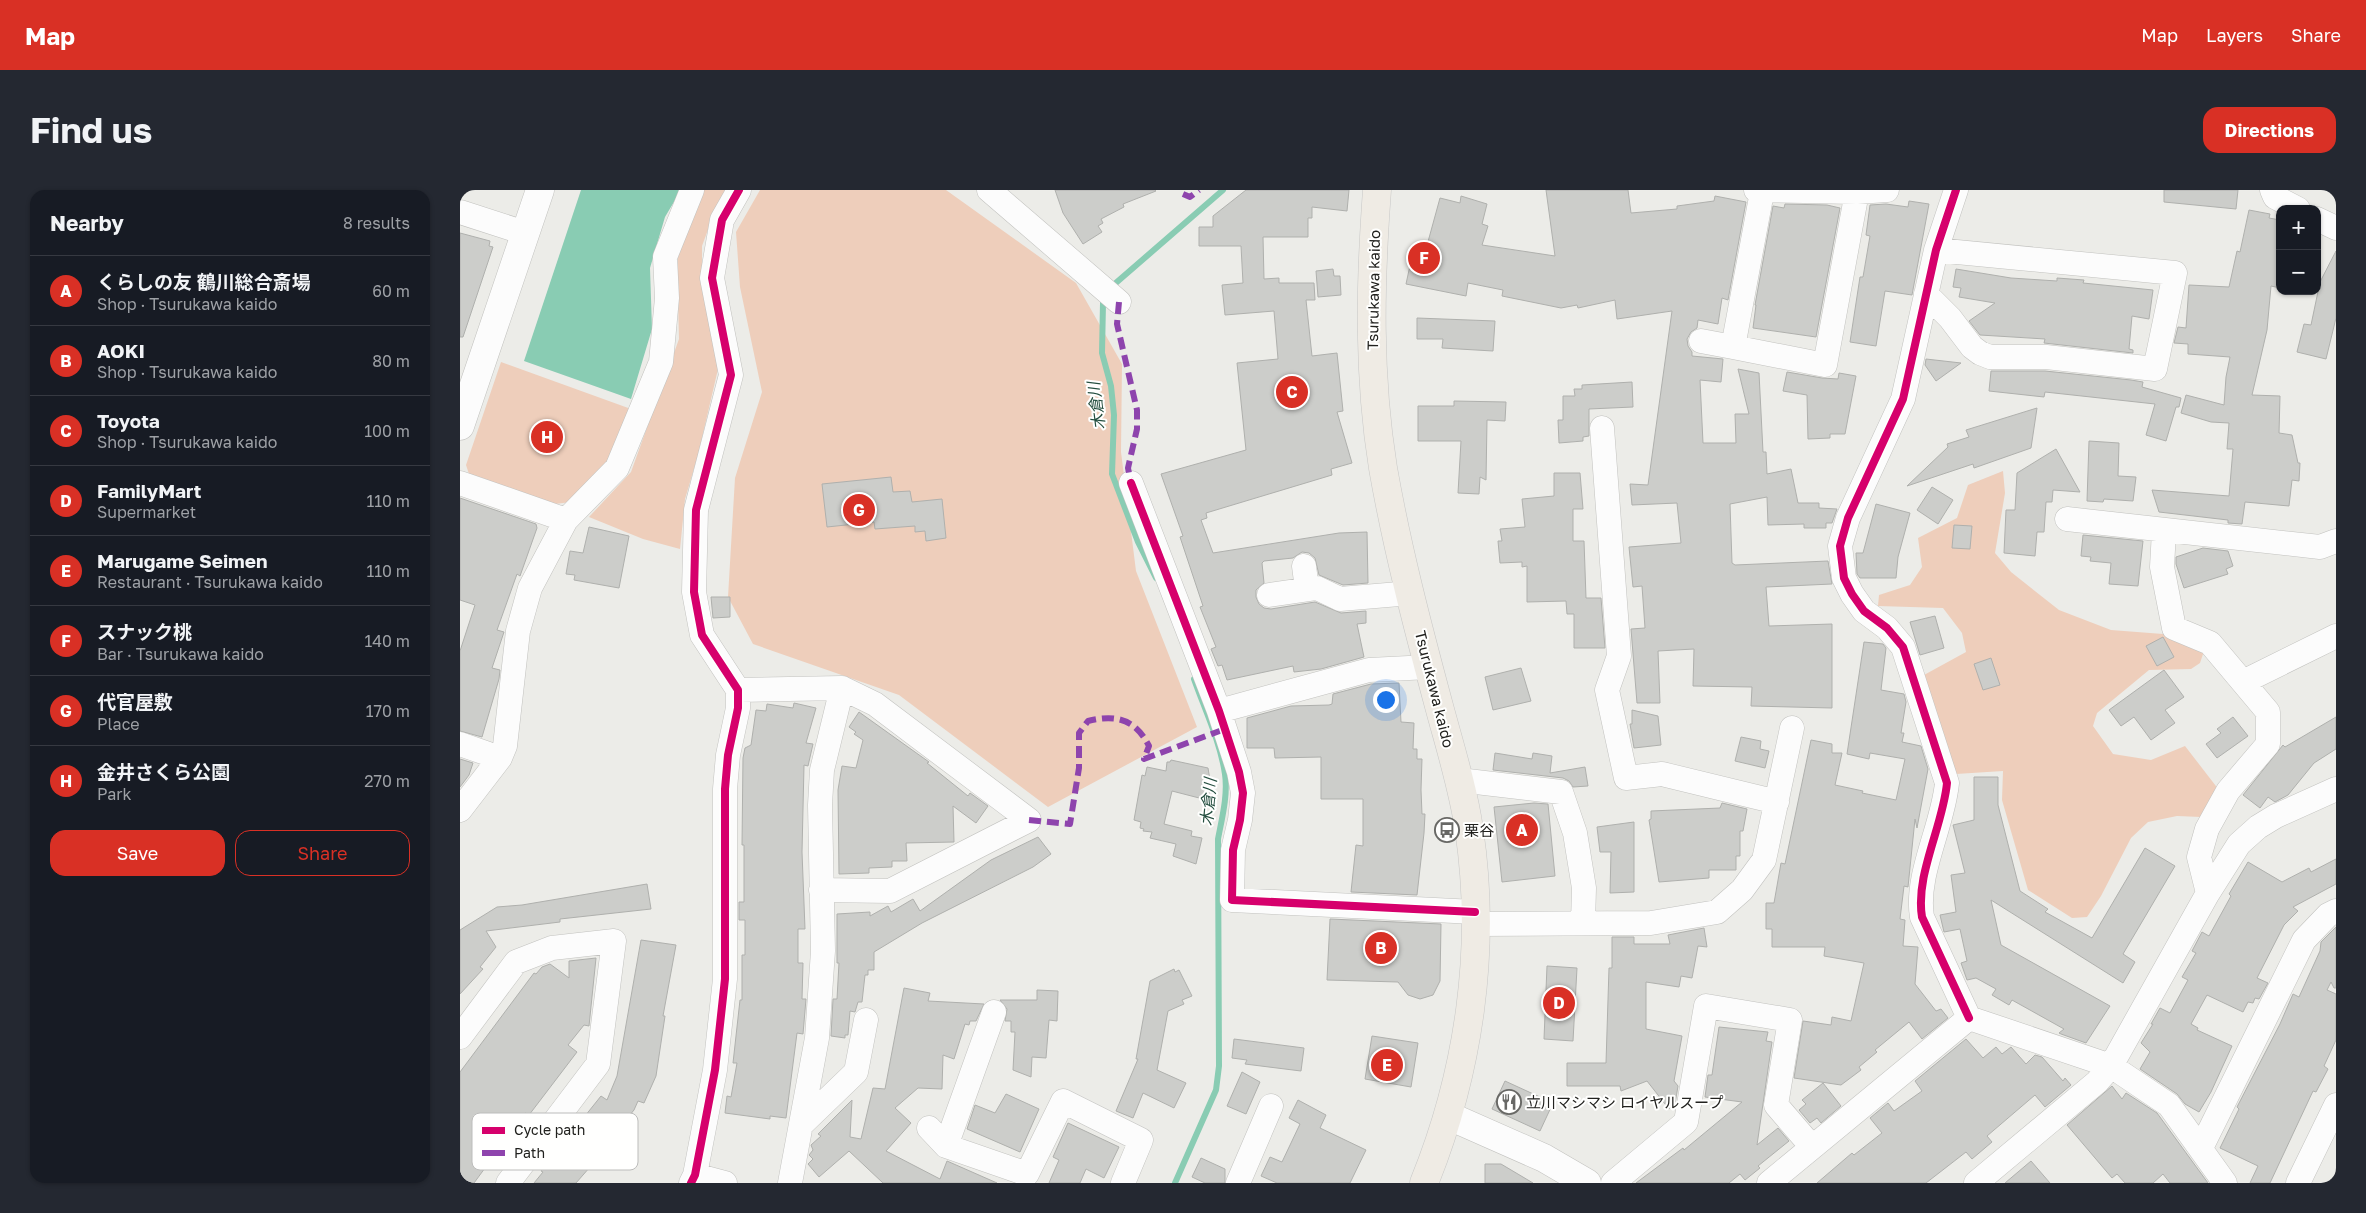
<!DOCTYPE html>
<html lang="en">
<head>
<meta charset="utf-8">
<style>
  body { margin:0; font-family:"Golos Text","Noto Sans JP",sans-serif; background:#242831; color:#f1f3f6 }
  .controls { position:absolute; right:15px; top:15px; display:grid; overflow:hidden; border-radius:10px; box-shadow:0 1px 4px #0004 }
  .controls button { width:45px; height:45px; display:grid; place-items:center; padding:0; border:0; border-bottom:1px solid #363941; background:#171b24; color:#f1f3f6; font:25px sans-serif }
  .you { position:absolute; left:925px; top:509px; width:18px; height:18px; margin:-12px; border:4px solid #fff; border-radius:50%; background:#1a73e8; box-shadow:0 0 0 8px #1a73e833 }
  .badge { display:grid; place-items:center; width:32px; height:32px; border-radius:50%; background:#d93025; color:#fff; font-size:16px; font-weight:700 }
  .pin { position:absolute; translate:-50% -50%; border:2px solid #fff; box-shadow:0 1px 5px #0006 }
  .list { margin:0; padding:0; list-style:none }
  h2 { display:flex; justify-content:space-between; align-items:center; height:65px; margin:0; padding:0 20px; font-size:21px }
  h2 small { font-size:16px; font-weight:400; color:#9ea1a6 }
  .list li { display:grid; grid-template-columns:32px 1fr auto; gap:15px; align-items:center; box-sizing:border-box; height:70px; padding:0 20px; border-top:1px solid #363941 }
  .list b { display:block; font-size:19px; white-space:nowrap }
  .list p { margin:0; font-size:16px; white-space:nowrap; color:#9ea1a6 }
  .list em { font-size:16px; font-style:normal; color:#9ea1a6 }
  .actions { display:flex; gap:10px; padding:15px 20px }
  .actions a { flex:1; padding:11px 0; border:1px solid #d93025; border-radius:15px; text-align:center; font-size:18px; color:#d93025 }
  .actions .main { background:#d93025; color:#fff }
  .map { position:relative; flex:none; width:1876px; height:993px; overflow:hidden; border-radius:15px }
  header { display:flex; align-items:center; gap:30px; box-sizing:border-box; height:70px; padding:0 25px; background:#d93025; color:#fff }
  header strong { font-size:24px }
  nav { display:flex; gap:28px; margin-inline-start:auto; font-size:18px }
  .intro { display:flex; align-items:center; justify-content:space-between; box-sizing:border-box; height:120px; padding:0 30px }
  h1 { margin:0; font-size:35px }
  .button { padding:12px 22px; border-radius:15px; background:#d93025; color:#fff; font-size:18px; font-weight:700 }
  main { display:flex; gap:30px; padding:0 30px }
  aside { flex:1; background:#171b24; border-radius:15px; box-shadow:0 1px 4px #0004 }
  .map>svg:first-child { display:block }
</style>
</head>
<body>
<header>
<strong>Map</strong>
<nav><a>Map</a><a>Layers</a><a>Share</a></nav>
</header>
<div class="intro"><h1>Find us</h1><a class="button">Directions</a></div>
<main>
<aside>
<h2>Nearby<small>8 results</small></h2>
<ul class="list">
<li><span class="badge">A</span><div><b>くらしの友 鶴川総合斎場</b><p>Shop · Tsurukawa kaido</p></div><em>60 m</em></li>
<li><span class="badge">B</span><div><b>AOKI</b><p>Shop · Tsurukawa kaido</p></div><em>80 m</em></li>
<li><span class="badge">C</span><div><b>Toyota</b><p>Shop · Tsurukawa kaido</p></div><em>100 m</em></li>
<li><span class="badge">D</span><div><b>FamilyMart</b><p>Supermarket</p></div><em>110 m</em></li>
<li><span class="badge">E</span><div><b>Marugame Seimen</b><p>Restaurant · Tsurukawa kaido</p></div><em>110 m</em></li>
<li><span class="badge">F</span><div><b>スナック桃</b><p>Bar · Tsurukawa kaido</p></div><em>140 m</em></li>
<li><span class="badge">G</span><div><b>代官屋敷</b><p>Place</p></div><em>170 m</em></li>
<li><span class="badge">H</span><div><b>金井さくら公園</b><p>Park</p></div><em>270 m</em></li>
</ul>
<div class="actions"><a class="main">Save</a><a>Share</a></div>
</aside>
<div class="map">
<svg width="1876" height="993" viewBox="0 0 1876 993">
  <rect width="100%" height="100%" fill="#ecece8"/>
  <path fill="#eecebb" d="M243,0H268L253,26L242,56V88L258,179L238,265L225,309L220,359L183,349L129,327L171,282L219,149L217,73L223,40Z
    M300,0H486L616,93L662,174L661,262L676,381L737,537L588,617L439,505L293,454L268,407L275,288L302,202L280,97L276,42Z
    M41,172L171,219L145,276L111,312L95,314L9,284L6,275Z
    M1543,281L1545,303L1535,363L1551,382L1599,420L1651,440L1703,444L1744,461L1740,473L1731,479L1689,480L1637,523L1633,536L1653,564L1691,570L1725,556L1759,600L1741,627L1717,626L1688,632L1671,648L1641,706L1627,727L1612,728L1568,700L1542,610L1543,581L1496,584L1464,485L1506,462L1502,443L1483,418L1418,416L1419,405L1450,395L1462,377L1458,348L1497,328L1508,295Z"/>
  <path fill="#89ccb3" d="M121,0H221L205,27L190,78L192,139L171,209L64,171Z"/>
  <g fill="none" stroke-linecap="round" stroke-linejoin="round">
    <path stroke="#89ccb3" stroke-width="6" d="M650,98L763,0
      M646,107L643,113L642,163L651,196L654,225L652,284L678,352L696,388
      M715,993L756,900L759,876L758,649C762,628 768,605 765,584C760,551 745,520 734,489"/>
  </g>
  <path fill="#cccdca" stroke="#afb0ad" d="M595,0H695L696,1L663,14L664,17L641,29L643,33L638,36L642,42L623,54L603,23Z
    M786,0H889L887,21L852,17V28H848V47H803L804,89L819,88V93H854L855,110H846L852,166L877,163L883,221L877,222L892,273L871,279L872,285L746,323L747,328L741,330L753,363L879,343L907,342L908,393L883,395L859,385L855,368L849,363L842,362L833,368L804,371L802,373L804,393L796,400V407L799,414L804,418L811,419L855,412L881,423L906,421V433L897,434L904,467L861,479L834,482L833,476L767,490L762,475L758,476L751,459L756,457L740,417L743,416L720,347L723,346L701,284L786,260L777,173L818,169L814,121L765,125L762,95L783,93L781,56H739V37H753V26Z
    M1086,0H1168L1171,23L1217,19V16L1254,11L1255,6L1286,12L1268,110L1262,108L1258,134L1238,130L1237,138L1231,142L1227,149L1228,156L1232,162V166L1263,169L1261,192L1240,190L1243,253H1276L1275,224H1289L1278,179L1299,183L1303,262H1306L1307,284L1331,279L1338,313H1359V318L1377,319L1372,333H1366V338H1344V334L1308,335L1307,307L1270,314L1272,373L1275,375L1368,371L1372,394L1306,397L1309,436L1372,434V518L1291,516L1292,497L1233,496L1234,459L1198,461L1200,513H1177L1171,439L1185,438L1182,396L1173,397L1169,357L1221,353L1217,313L1172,315L1170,294L1188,295L1212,121L1157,129L1155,110L1118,118L1117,115L1101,118L1042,106L1043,100L1008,93L1006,106L946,94L954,57L966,59L980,8L1000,13L1001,6L1027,14L1022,34L1028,36L1022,55L1095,66Z
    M1704,0H1778L1776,19L1704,12Z
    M1449,11L1469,14L1452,105L1425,101L1416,156L1390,152L1400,87H1403L1410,46L1406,45L1410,15L1426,14L1448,17Z
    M1325,14L1367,15L1380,18L1356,147L1293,138L1296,115H1295L1313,16L1324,18Z
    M1789,20L1810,24L1809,28L1820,30V98L1811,96L1807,140L1792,205L1820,206L1819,243L1832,245L1838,273H1840L1839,291L1832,290L1829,316L1785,312L1782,334L1768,333V330L1699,322L1692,300L1769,306L1773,259H1767L1769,233L1751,232L1721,223L1726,205L1764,215L1766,187L1770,167L1728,164V154L1714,153L1718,137L1726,138L1729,95L1769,97L1777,61L1780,62Z
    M0,43L30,51L29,56L33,57L3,147H0Z
    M1876,61V128L1866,169L1837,162L1844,134L1851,135L1860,92Z
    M873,79L874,86H880L881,105L858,107L856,81Z
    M1496,79L1551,88L1597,91V88L1624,90L1623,93L1693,100L1689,129L1672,126L1669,159L1673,160V163L1584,153L1585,149L1520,145L1509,131L1535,113L1499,107L1501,98L1493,97Z
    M957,128L1035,131L1033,161L982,158L983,149H957Z
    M1466,169L1501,173L1476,191L1465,175Z
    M1531,181H1585L1671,190L1683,192L1682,197L1721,208L1719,217H1716L1706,251L1686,245L1695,214L1585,202L1584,207L1529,201Z
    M1327,182L1362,188L1378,189L1379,183L1396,186L1385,244H1370V248L1348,249L1347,205L1323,201Z
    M1172,192L1173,217L1129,219V246L1123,247V251L1099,253L1098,230H1103V206H1115L1114,199H1122V195Z
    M994,211L1046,212L1045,231L1027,230L1026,290L1020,287L1019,304L998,303L1001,251H958V216H994Z
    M1577,218L1571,258L1514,278L1513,274L1447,296L1488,257L1487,254L1509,247L1506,240Z
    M1629,251L1659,253L1658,286L1676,287L1673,311L1644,309L1643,312L1627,311Z
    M1596,259L1620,302L1593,300L1592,312H1586L1584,342H1577L1575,366L1544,363L1546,320H1555L1557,283Z
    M1094,283H1120L1123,319H1113V351H1124L1126,408H1141L1145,458H1114V424H1107L1106,411L1067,412V376L1062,377V372L1040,373L1038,351H1042L1040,339L1065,337L1062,309L1094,306Z
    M431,287L433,302L450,301L452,312L482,309L486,348L466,351L465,341L455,342V336L415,339L414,332L367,337L362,294Z
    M1472,297L1493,310L1478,334L1457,320Z
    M0,308L76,334L77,338L60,386L57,384L37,440L44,442L32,478L40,480L39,489L22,547L0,541V461L15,415L0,410Z
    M1416,314L1450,323L1438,367L1436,388H1400L1397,384L1396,363H1403Z
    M1494,335L1512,336L1510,359L1492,358Z
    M129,337L169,346L159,398L114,390L115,385L106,384L110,361L123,363Z
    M1623,345L1683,351L1678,396L1649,394L1651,373L1630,371L1631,367L1621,366Z
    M1743,358L1768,361L1773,376L1766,379L1768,384L1724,398L1716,374V367Z
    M251,407H270V427L253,428Z
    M1475,426L1484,458L1460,465L1450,432Z
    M1703,447L1714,467L1697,476L1686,456Z
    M1404,452L1423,454L1426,458L1421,500L1444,504L1446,512L1441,543H1444L1442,552L1461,556L1468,579L1457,638L1455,629L1448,697L1444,696L1440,729L1445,730L1443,756L1458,757L1455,794L1476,821L1481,819L1488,828L1462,849L1449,832L1415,860L1417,862L1399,877L1401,880L1381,895L1334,888L1343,831L1371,835L1372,827L1391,831L1404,773L1364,766L1365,757H1312V739H1306V713H1314L1321,673L1325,674L1351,550L1372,554V563H1382L1375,595L1403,601L1402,603L1436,610L1445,569L1410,563L1409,569L1387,564Z
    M1531,468L1540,495L1523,500L1514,474Z
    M1061,478L1071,511L1033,520L1025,487Z
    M1704,480L1724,507L1705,520L1715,533L1691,550L1674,527L1661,536L1649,520Z
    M939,493L941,532L954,533L953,559H957V569H962L961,600L962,624H965L964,643L957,705L891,702L896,655L903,656V609H861V567L815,568L814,558H787V528L831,516L869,515L872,514L873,504L911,494Z
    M334,513L356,518L346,553L353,554L348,576L344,575L342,662L345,739H338V773H343L342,809H346L343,844L337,843L326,928L310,926V929L265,923L267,906L271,907L277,873H273L280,810H282V765H285V730H279V712H284V655H282L283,568L285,558L291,555L296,520L306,521L307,514L333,518Z
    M1172,520L1198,526L1201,555L1174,558L1170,534H1172Z
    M399,522L469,572L467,573L508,606L510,603L528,616L516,633L493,616L494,652L446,653L447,671H432V677L409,678V683L379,684L378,600L382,576L396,578L403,550L394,544L396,542L389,537Z
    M1773,527L1788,546L1757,568L1746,554L1761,543L1757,539Z
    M1876,527V559L1854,573L1828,605L1815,612L1808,607L1800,618L1783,605L1823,555L1825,557Z
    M1281,547L1301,551L1300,559L1309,561L1305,578L1275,571Z
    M1035,563L1072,569L1073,563L1092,566L1090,583L1125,577L1128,596L1113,597L1109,591L1103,588L1033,580Z
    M0,569L13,573L9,585L0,597Z
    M711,570L748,578L751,596L747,610L712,601L704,634L732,641L731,646L742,648L736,674L713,666L716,654L690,648L692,642L683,641L684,639L680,638L681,632L674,630L682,585L685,586L687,577L706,581L707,572H710Z
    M1514,587H1538V615L1560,701L1588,719L1585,722L1632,748L1685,658L1715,676L1663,764L1675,772L1663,793L1531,710L1541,755L1650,816L1626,853L1601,844L1599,843L1604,839L1552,810L1549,815L1532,805L1536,799L1516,788L1507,790L1501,773L1507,771L1500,739L1484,742L1480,725L1496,722L1491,685L1505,683L1493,635L1514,630Z
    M1074,613L1088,614L1095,686L1042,692L1034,617Z
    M1262,613L1287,619L1283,641H1280V666H1276V680H1249V688L1199,692L1189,630L1191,629V621L1260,618Z
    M1174,632V702L1150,703L1151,662H1140L1137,637Z
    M578,647L591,664L573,677L462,733L414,762V780H408V785H405L402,812H398L395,822L390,821L388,845H385V848L371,846L373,809H377L379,773H377V724L410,722V726L428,716L431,722L453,709L460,721L531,670Z
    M1876,669V694L1833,717L1838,721L1824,735L1797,788L1808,793L1799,809L1795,808L1793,813L1788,812L1783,822L1747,805L1731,834L1738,838L1737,840L1772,856L1751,902L1739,922L1725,914L1717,904L1680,879L1690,862L1681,853L1693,834H1691L1700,818L1710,823L1728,790L1722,787L1736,763L1732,761L1742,742L1749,746L1771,706L1769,704L1788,672L1822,692L1849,678L1851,682Z
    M187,694L191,719L100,729V732L26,741L36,757L20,777L23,779L0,804V740L37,717L62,715Z
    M870,729L981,734L980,791L973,805L960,809L948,805L938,792L867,790Z
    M1876,737V798H1874L1871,792L1867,800L1876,804V850L1864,876L1868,879L1856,902L1853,901L1810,993H1790L1798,976L1760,958L1779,919L1777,917L1820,834L1833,804L1839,807L1860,761L1861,752Z
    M1244,738L1247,757L1238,756L1232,788L1221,786L1219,797L1186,792V839L1222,846L1214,891L1218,896L1215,914L1209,919L1187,891L1161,901L1160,896H1107V873H1146L1149,778H1152V747H1174V754H1210L1208,745Z
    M181,750L216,755L203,826H205L196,886L184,913L178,911L174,920L142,959L144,961L116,993H74L83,982L81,981L141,906L147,910L157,886Z
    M136,768L129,836L124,835L108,855L117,862L69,925L65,923L34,962L36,963L14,993H0V882L74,783L76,784L82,777L90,774L109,788V771Z
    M1087,776L1117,778L1113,851L1084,849Z
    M714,779L715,782L719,780L732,806L722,810L724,814L708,821L697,880L726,893L714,918L683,903L673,928L656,921L678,869H676L690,791Z
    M444,798L470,803L468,811L524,814L516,831H510L509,835L505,834L494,869L483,865L482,899L458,898L435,918L451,933L426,961L480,989L487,971L537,993H423L389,961L359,987L348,974L353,969L349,965L353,960L351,955L361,946L358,944L392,910L390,947L401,949L413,898L425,899Z
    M577,800L598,801L597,831L589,830L586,868L572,867L571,887L553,880L555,842H551V831H545L547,819L540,810H577Z
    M1259,837L1308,842L1306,851L1312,852L1297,955L1318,938L1329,951L1298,976L1300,978L1285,990L1280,984L1269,993H1176L1223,958L1224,960L1282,912L1245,907L1248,885H1252Z
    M912,846L958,853L951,897L905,889Z
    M774,849L844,858L841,881L785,874L787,870L772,868Z
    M1506,849L1523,868L1536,857L1542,864L1551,857L1566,874L1575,865L1582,867L1603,891L1605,888L1611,895L1585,917L1575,905L1527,946L1532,952L1512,969L1506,962L1466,993H1357L1392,963L1394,965L1422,943L1410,928L1428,913L1434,921L1462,901L1455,891Z
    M782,882L800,892L786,924L767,916Z
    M1045,891L1093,913L1080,941L1032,919Z
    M1363,893L1381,916L1361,933L1357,928L1350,933L1339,920L1346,914L1342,910Z
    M1652,896L1662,909L1666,903L1697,923L1748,993H1710L1703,984L1693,993H1665L1657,984L1652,988L1607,935Z
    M546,904L579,919L560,962L507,939L515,915L535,923Z
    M838,910L866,925L860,938L906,960L890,993H817L801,986L810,967L822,972L840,934L829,928Z
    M608,933L659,957L644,988L626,979L620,993H589L599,970L593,967Z
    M741,968L765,979V993H745L732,987Z
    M1571,971L1590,993H1545Z
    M1025,974H1041L1073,993H1025Z"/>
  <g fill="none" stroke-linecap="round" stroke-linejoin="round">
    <defs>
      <path id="minor" d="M529,0L659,112
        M1296,0L1397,2L1427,0
        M1496,0L1476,60L1443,209L1388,328L1380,356L1384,388L1392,404L1404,421L1427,438L1443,457L1487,593C1483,636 1455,685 1462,727L1509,828
        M1812,0L1815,7L1838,19
        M1302,2L1273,157L1365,175L1397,2
        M0,22L65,43
        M1857,29L1876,38
        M1466,104L1490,128L1512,157L1520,163L1530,167H1586L1695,179L1715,83L1476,60
        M1241,151L1273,157
        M1142,238L1159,466L1147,500L1166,588L1202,584L1317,612
        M0,293L106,330
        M671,293L759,521L779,582L783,603L780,630L773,660L772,710L1015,722
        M1607,329L1860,357L1876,351
        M1704,341L1702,377L1714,438L1750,453L1808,522V554L1768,601L1747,639L1739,667L1748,703
        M844,376L847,399
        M809,405L857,398L880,409L951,403
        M1783,492L1876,446
        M278,500L382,498L415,514L569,630L430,701L361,700
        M759,521L909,480L969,477
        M0,554L40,568
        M999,590L1101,602L1115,643L1124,698L1123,733
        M0,620L40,568L45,556L58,441L70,398L106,330L157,278L201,172L207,108L205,67L232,0
        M1015,734L1191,733L1257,722L1282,700L1304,670L1332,538
        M0,847L56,772L92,758L154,751L138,874L48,993
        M342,934L396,882L406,830
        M469,938L486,956L567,984L603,911L681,950L663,993
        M486,956L534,822
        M1741,958L1844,750L1868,725L1876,721
        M235,985L265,993
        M231,993L235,985L255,880L265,789V599L268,565L278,518V500L242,445L234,402L236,320L271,185L252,88L262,30L279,0
        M330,993L357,848L363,761L360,615L362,580L382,498
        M778,993L811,916
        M1153,993L1226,932L1246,816L1330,830L1316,915L1352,957
        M1309,993L1509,828L1651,876L1709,915L1765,993
        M1516,993L1637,892L1651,876L1748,703L1779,654L1798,637L1816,626L1876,599
        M1838,993L1876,915"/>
      <path id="tertiary" d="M0,236L80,0
        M989,926L1084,968L1127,993"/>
      <path id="primary" d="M917,0C910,94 908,185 923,278C937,358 958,438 979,516C990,557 1003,598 1009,639C1027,759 1009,882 964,993"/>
    </defs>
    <use href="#minor" stroke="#c2c2bf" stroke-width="25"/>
    <use href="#tertiary" stroke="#c2c2bf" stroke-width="29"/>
    <use href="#primary" stroke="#c7c7c6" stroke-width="29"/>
    <use href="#minor" stroke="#fcfcfc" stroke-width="24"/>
    <use href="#tertiary" stroke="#fcfcfc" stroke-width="28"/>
    <use href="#primary" stroke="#efebe4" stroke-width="28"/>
    <path stroke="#8e44ad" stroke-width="6" stroke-dasharray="12 6" stroke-linecap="butt" d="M723,4L730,7L739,0
      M659,112L657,134L677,220V239L668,278L671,293
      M569,630L610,634L619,578V543L628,531C656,524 675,529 689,556L684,569L765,539"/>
    <defs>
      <path id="cycleway" d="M1496,0L1476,60L1443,209L1388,328L1380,356L1384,388L1392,404L1404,421L1427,438L1443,457L1487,593C1483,636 1455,685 1462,727L1509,828
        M671,293L759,521L779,582L783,603L780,630L773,660L772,710L1015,722
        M231,993L235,985L255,880L265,789V599L268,565L278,518V500L242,445L234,402L236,320L271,185L252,88L262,30L279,0"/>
    </defs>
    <use href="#cycleway" stroke="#fffffe" stroke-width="11"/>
    <use href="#cycleway" stroke="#d6006c" stroke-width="8"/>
  </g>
  <defs>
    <symbol id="bus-ring" viewBox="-11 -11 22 22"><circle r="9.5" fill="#fffffe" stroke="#686865" stroke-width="1.5"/><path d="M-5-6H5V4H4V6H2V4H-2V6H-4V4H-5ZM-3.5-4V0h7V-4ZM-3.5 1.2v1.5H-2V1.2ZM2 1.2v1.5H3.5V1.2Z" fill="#686865"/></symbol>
    <symbol id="restaurant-ring" viewBox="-11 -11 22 22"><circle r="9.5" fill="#fffffe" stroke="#686865" stroke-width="1.5"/><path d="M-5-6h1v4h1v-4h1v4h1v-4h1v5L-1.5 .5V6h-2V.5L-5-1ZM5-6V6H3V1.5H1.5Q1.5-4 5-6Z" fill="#686865"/></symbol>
  </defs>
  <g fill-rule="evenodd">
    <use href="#bus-ring" x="973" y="626" width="28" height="28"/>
    <use href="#restaurant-ring" x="1035" y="898" width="28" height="28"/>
  </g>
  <g text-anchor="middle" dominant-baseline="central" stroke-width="4" stroke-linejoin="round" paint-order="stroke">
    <g font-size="15" fill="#21211e" stroke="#fffffe">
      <text transform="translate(913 100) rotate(-89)">Tsurukawa kaido</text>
      <text transform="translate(975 499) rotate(76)">Tsurukawa kaido</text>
    </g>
    <g font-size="15" fill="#21211e" stroke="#fffffe" text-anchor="start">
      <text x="1004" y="640">栗谷</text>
      <text x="1066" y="912">立川マシマシ ロイヤルスープ</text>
    </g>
    <g font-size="16" font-style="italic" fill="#244e3f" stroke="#fffffe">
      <text transform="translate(636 216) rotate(-97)">木倉川</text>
      <text transform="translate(748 612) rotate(-85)">木倉川</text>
    </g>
  </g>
  <rect x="12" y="923" width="166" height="57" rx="8" fill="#fffffe" stroke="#bcbcbb" stroke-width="1"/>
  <rect x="22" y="937" width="23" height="7" fill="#d6006c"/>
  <rect x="22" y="960" width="23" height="6" fill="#8e44ad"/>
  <g font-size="14" fill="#21211e">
    <text x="54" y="945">Cycle path</text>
    <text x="54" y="968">Path</text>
  </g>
</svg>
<div class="controls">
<button>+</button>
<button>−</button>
</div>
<div class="you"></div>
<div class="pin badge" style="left:1062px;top:640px">A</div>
<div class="pin badge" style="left:921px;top:758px">B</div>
<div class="pin badge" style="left:832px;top:202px">C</div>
<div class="pin badge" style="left:1099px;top:813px">D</div>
<div class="pin badge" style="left:927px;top:875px">E</div>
<div class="pin badge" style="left:964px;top:68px">F</div>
<div class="pin badge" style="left:399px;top:320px">G</div>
<div class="pin badge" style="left:87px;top:247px">H</div>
</div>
</main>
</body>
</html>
